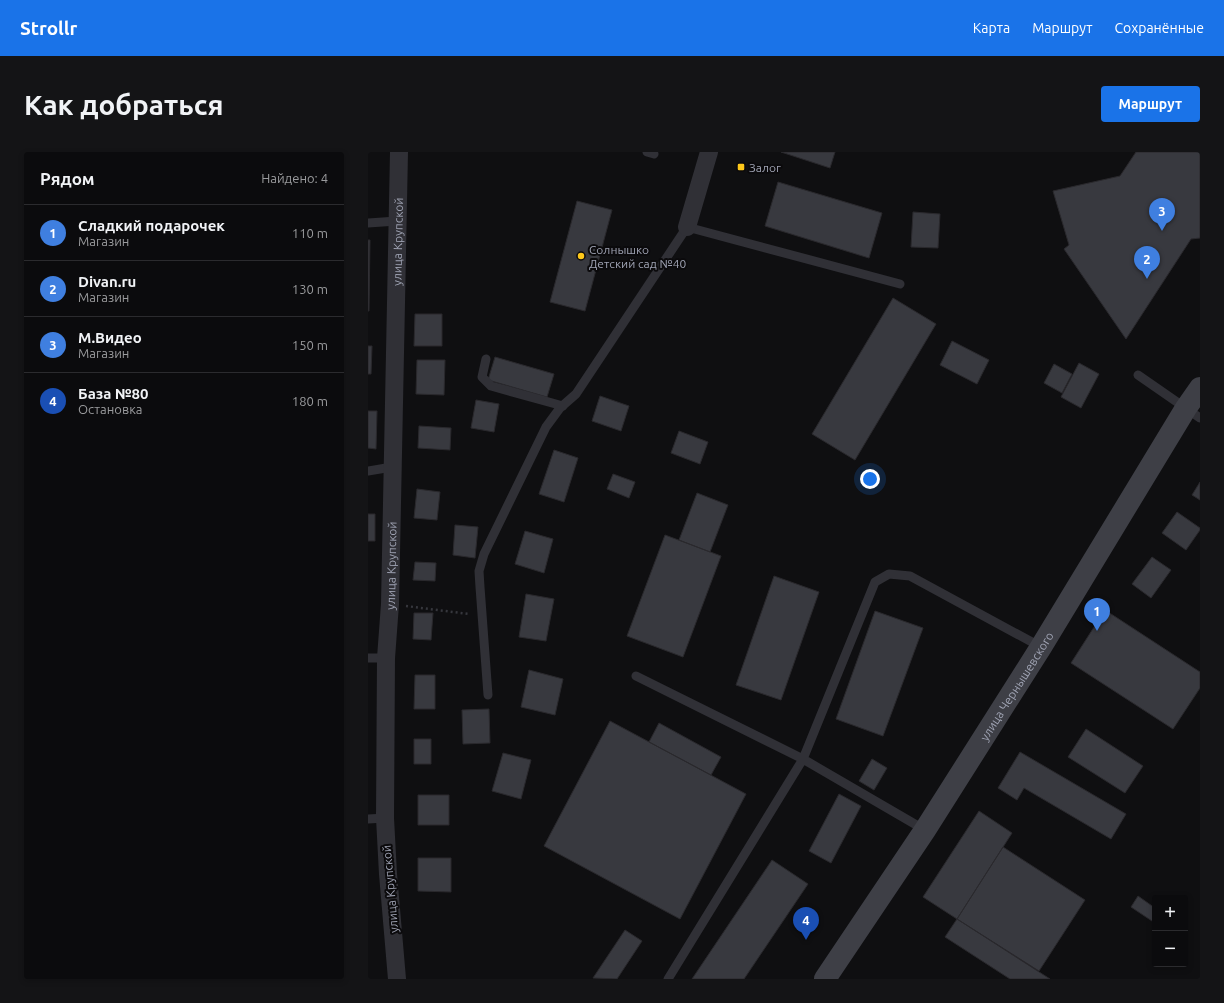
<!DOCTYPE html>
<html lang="ru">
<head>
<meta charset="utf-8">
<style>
  body { margin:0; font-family:Ubuntu,sans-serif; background:#141416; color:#f1f3f6 }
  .controls { position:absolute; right:12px; bottom:12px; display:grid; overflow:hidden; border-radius:4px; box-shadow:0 2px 6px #0003 }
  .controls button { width:36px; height:36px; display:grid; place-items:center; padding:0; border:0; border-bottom:1px solid #2b2b2e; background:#0b0b0d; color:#f1f3f6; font:20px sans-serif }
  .you { position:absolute; left:502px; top:327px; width:14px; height:14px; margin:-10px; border:3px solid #fff; border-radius:50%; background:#1a73e8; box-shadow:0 0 0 6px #1a73e833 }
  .badge { display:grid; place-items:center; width:26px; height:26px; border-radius:50%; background:#1a73e8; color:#fff; font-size:13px; font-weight:700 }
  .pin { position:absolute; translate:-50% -33px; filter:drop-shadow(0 1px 2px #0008) }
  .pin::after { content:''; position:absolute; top:21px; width:14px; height:12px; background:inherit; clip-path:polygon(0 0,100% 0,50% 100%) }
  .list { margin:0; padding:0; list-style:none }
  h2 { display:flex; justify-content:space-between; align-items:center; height:52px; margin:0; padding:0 16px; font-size:17px }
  h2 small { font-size:13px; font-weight:400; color:#9a9b9d }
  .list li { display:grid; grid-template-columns:26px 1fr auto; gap:12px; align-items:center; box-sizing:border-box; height:56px; padding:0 16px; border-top:1px solid #2b2b2e }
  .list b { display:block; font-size:15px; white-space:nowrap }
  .list p { margin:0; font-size:13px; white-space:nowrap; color:#9a9b9d }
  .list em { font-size:13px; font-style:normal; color:#9a9b9d }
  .map { position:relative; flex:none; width:832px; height:827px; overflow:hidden; border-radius:4px }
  header { display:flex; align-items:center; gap:24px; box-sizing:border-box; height:56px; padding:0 20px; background:#1a73e8; color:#fff }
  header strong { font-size:19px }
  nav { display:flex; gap:22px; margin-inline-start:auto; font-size:14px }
  .intro { display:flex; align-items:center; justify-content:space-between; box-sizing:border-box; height:96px; padding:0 24px }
  h1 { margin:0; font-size:28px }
  .button { padding:10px 18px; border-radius:4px; background:#1a73e8; color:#fff; font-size:14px; font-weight:700 }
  main { display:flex; gap:24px; padding:0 24px }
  aside { flex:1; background:#0b0b0d; border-radius:4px; box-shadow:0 2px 6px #0003 }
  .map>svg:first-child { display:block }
</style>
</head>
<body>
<header>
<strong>Strollr</strong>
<nav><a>Карта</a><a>Маршрут</a><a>Сохранённые</a></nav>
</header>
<div class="intro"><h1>Как добраться</h1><a class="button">Маршрут</a></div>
<main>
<aside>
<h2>Рядом<small>Найдено: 4</small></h2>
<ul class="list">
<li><span class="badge" style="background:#3f7fe0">1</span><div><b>Сладкий подарочек</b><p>Магазин</p></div><em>110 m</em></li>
<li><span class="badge" style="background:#3f7fe0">2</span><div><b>Divan.ru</b><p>Магазин</p></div><em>130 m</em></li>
<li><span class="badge" style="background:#3f7fe0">3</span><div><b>М.Видео</b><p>Магазин</p></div><em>150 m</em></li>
<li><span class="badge" style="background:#1a4fb4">4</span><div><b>База №80</b><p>Остановка</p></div><em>180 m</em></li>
</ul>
</aside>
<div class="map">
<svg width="832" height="827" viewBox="0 0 832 827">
  <rect width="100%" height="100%" fill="#0f0f11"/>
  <path fill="#38393f" stroke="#2a292d" d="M413,0H467L462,16Z
    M768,0H832V86L823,87L758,187L696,97L701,93L685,39L752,24Z
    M410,30L514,61L501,106L397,74Z
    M209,49L244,58L217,159L182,150Z
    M545,60L572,62L570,96L543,95Z
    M0,88H2L1,159H0Z
    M525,146L568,172L487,308L444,282Z
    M47,162H74V194H46Z
    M584,189L621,208L609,232L572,213Z
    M0,194H4L3,222H0Z
    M127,205L186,222L179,245L120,228Z
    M49,208H77L76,243L48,242Z
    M711,211L731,222L713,256L693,245Z
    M686,212L704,222L694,241L676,231Z
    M232,244L261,254L253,279L224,269Z
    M108,248L131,252L126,280L103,276Z
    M0,259H9L8,297L0,296Z
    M51,274L83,276L82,298L50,296Z
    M311,279L340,290L332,312L303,301Z
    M186,298L210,306L196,350L171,342Z
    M245,322L267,330L261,346L239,337Z
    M832,330V348L824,343Z
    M49,337L72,340L69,368L46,366Z
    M329,341L360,353L342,400L311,388Z
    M809,360L832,376V378L818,398L794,381Z
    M0,362H7V389H0Z
    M87,373L110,375L107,406L85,403Z
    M157,379L185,387L176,421L147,412Z
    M297,383L353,404L315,505L259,484Z
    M784,405L803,418L783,446L764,432Z
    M47,410L68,411L67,429L45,428Z
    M406,424L451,440L413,548L368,533Z
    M158,442L186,447L178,489L151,485Z
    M737,458L832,520V536L805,577L703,511Z
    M507,459L555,476L515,584L468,567Z
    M46,461H65L63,488L45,487Z
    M161,518L195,527L187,563L153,555Z
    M47,523H67V557H46Z
    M121,557L122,591L95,592L94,558Z
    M242,569L378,642L312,767L176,694Z
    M291,571L353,605L343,623L281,590Z
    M718,577L775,614L757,641L700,605Z
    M46,587H63V612H46Z
    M652,600L758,662L743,687L656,636L649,648L630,636Z
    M135,601L163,608L153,647L124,639Z
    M504,607L519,616L506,638L491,629Z
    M471,642L493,654L463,711L441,699Z
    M50,643H81V673H50Z
    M611,659L644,681L589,767L555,745Z
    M635,695L717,748L671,819L589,767Z
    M50,706H83V740L50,739Z
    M404,708L440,732L376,827H324Z
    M770,744L787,756V771L763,755Z
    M589,767L682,827H642L577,785Z
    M257,778L274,789L249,827L225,826Z"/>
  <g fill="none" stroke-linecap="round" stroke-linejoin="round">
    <path stroke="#36373d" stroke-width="2.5" stroke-dasharray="2 3" stroke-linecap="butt" d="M38,454L101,462"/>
    <path stroke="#303036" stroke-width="9" d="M279,0L286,2
      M0,71L29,69
      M118,207L114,225L123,234L195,254
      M770,223L832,266
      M0,319L24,315
      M0,506H18
      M268,524L435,607L557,678
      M120,543L112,435L111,419L116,402L178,275L192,256L208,242L319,75L532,132
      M0,667L17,666
      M300,827L435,607L507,430L521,422L542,424L673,495"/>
    <g stroke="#303036" stroke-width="18">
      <path d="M319,75L341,0"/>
      <path id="s1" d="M29,827L20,722L17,666L18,506L22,452L31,0"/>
    </g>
    <path stroke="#3e3f46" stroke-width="22" id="s2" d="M457,827L557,678L673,495L818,256L832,236"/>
  </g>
  <g fill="#fec81a" stroke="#0b0a0c" stroke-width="1.5">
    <rect x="369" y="11" width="8" height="8" rx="2"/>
    <circle cx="213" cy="104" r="4"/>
  </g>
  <g text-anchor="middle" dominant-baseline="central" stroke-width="4" stroke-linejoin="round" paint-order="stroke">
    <g font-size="12" fill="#9fa3b3" stroke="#0b0a0c" text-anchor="start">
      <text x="381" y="15">Залог</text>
      <text x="221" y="97">Солнышко<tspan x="221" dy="14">Детский сад №40</tspan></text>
    </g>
    <g font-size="12" fill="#9fa3b3" stroke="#0b0a0c">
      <text stroke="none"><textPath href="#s1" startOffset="738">улица Крупской</textPath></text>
      <text stroke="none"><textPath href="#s1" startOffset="414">улица Крупской</textPath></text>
      <text stroke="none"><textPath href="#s2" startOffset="350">улица Чернышевского</textPath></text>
      <text transform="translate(22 737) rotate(-95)">улица Крупской</text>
    </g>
  </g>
</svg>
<div class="controls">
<button>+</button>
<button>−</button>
</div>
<div class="you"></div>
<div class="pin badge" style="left:729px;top:479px;background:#3f7fe0">1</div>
<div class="pin badge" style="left:779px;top:127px;background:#3f7fe0">2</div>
<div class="pin badge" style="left:794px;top:79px;background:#3f7fe0">3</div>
<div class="pin badge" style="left:438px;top:788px;background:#1a4fb4">4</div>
</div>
</main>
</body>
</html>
